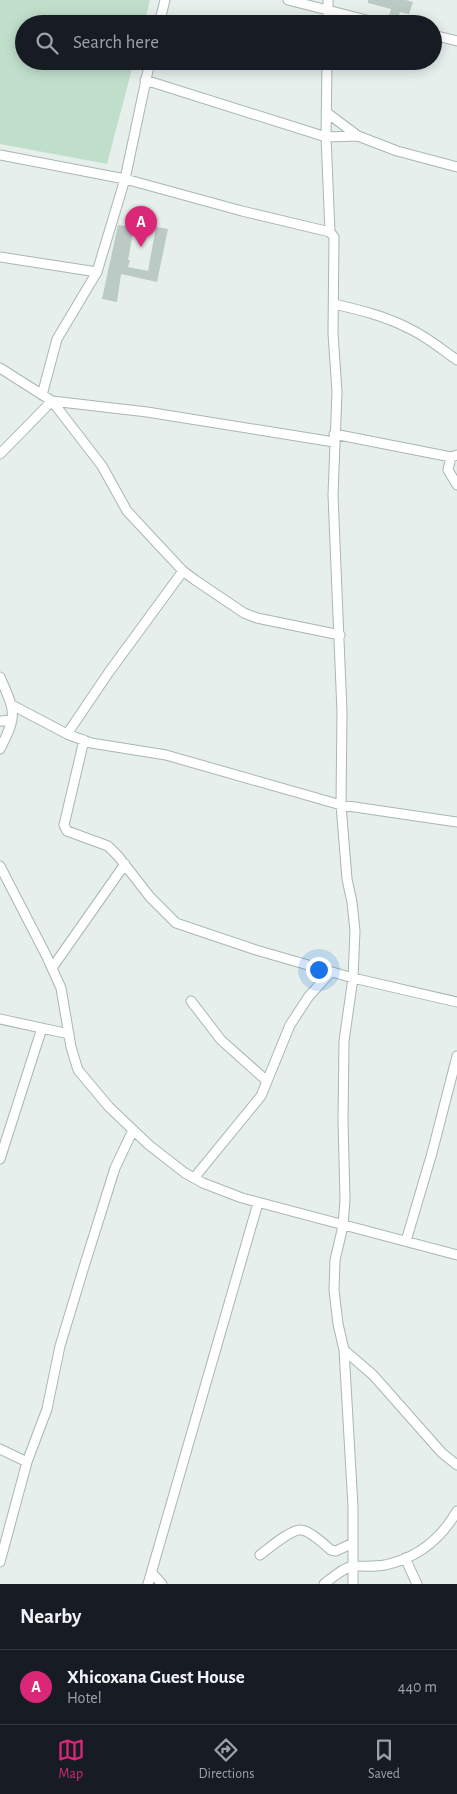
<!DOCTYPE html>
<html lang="en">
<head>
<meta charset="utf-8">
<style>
  body { margin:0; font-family:"Alegreya Sans",sans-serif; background:#20242c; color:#f1f3f6 }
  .you { position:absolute; left:318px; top:969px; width:18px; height:18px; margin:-12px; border:4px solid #fff; border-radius:50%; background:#1a73e8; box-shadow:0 0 0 8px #1a73e833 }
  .badge { display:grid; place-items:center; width:32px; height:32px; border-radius:50%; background:#db2777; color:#fff; font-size:16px; font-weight:700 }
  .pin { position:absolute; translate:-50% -41px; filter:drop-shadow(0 1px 2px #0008) }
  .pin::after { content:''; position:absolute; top:26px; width:18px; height:15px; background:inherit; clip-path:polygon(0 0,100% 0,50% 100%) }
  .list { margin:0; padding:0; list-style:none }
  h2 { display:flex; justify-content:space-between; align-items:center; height:65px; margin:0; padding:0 20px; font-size:21px }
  h2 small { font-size:16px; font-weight:400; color:#9ea1a6 }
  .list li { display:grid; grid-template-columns:32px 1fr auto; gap:15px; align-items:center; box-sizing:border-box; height:75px; padding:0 20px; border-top:1px solid #363941 }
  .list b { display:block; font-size:19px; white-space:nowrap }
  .list p { margin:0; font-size:16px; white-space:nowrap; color:#9ea1a6 }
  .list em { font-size:16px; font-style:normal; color:#9ea1a6 }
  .icon { flex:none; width:28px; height:28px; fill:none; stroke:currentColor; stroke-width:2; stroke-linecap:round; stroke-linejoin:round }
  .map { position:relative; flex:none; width:457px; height:1584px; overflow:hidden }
  .search { position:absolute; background:#171b24; box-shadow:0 2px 12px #0003; left:15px; right:15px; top:15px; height:55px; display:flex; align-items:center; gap:12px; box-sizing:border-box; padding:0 18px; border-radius:28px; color:#9ea1a6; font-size:19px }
  .sheet { height:140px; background:#171b24 }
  nav { display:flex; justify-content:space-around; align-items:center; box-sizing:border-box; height:70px; border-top:1px solid #363941; background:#171b24; font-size:14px; color:#9ea1a6 }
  nav a { display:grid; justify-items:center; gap:2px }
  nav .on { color:#db2777 }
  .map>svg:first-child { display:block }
</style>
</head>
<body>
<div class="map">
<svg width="457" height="1584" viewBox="0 0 457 1584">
  <rect width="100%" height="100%" fill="#e6efec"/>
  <path fill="#c0dfcb" d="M0,0H150L144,24H24V61H134L107,164L0,144Z"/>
  <path fill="#bbcac5" d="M368,0H406L413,2L409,14L400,12L398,18L389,16L391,9L368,3Z
    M118,225L134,227L128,260H130L128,267L148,271L156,227L168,229L157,282L121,274L117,302L102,299Z"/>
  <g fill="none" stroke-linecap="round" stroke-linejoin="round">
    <defs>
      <path id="street" d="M288,0L382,24
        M159,24L165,0
        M328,24V0
        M433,35L457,41
        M327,61L326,137L330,232L334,237L333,333L337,392L333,495L342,712L341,805L347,879L352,902L355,931L353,978L344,1041L343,1120L345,1200L343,1226L335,1260L334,1290L338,1324L344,1350L353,1507V1584
        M145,80L326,137L358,136
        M326,112L358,136L397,151L457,167
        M0,155L125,179L242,211L330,232
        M0,257L97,272
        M334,304C360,310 385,316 408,328C426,336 441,349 457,360
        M0,368L52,401L102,466L127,511L183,571L195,580L244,613L257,618L340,635
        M42,395L57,339L97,272L125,179L150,61
        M334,434L451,457L457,455
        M0,454L52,401L147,412L334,442
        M451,457L448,470L457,485
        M0,677C15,712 18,714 0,749
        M12,705L67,734L91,743L166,755L341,805L457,822
        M0,721L12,720
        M67,734L109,672L183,571
        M84,740L64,825L67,831L108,846L118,856L150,897L176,923L256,950L353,978L457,1002
        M0,866L46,955L61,988L71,1047L78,1070L109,1107L149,1145L185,1173L203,1183L242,1198L457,1255
        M52,968L125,864
        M191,1001L221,1040L267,1081
        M0,1019L69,1034
        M0,1159L42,1028
        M194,1178L261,1096L290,1025L309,996L331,972
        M406,1241L432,1153L457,1056
        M344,1350L373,1375L442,1453L457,1465
        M0,1449L27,1462
        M260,1555C268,1549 291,1529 301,1530C309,1530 325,1545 331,1550L336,1551L353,1543
        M405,1558L417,1584
        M0,1562L27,1462L47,1409L60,1346L83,1270L115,1168L133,1130
        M152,1573L162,1584
        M148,1584L258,1203
        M324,1584C332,1578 344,1567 354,1566C364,1566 374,1567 385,1565C417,1558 441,1539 457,1511"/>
    </defs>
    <use href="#street" stroke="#a8b7b3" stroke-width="11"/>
    <use href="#street" stroke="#fff" stroke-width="9"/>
  </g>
</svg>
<div class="you"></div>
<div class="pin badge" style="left:141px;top:247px">A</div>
<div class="search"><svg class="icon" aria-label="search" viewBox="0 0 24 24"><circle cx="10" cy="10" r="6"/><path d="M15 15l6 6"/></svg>Search here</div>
</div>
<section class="sheet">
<h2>Nearby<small></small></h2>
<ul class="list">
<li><span class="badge">A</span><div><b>Xhicoxana Guest House</b><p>Hotel</p></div><em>440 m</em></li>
</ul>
</section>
<nav>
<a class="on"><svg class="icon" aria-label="map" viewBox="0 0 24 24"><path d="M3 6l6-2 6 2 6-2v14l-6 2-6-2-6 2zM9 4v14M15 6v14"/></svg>Map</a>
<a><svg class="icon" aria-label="directions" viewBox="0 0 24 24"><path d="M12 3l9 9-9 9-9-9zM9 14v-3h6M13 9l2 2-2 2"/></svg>Directions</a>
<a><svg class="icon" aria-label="saved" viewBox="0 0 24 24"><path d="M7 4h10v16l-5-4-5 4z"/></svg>Saved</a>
</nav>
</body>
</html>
